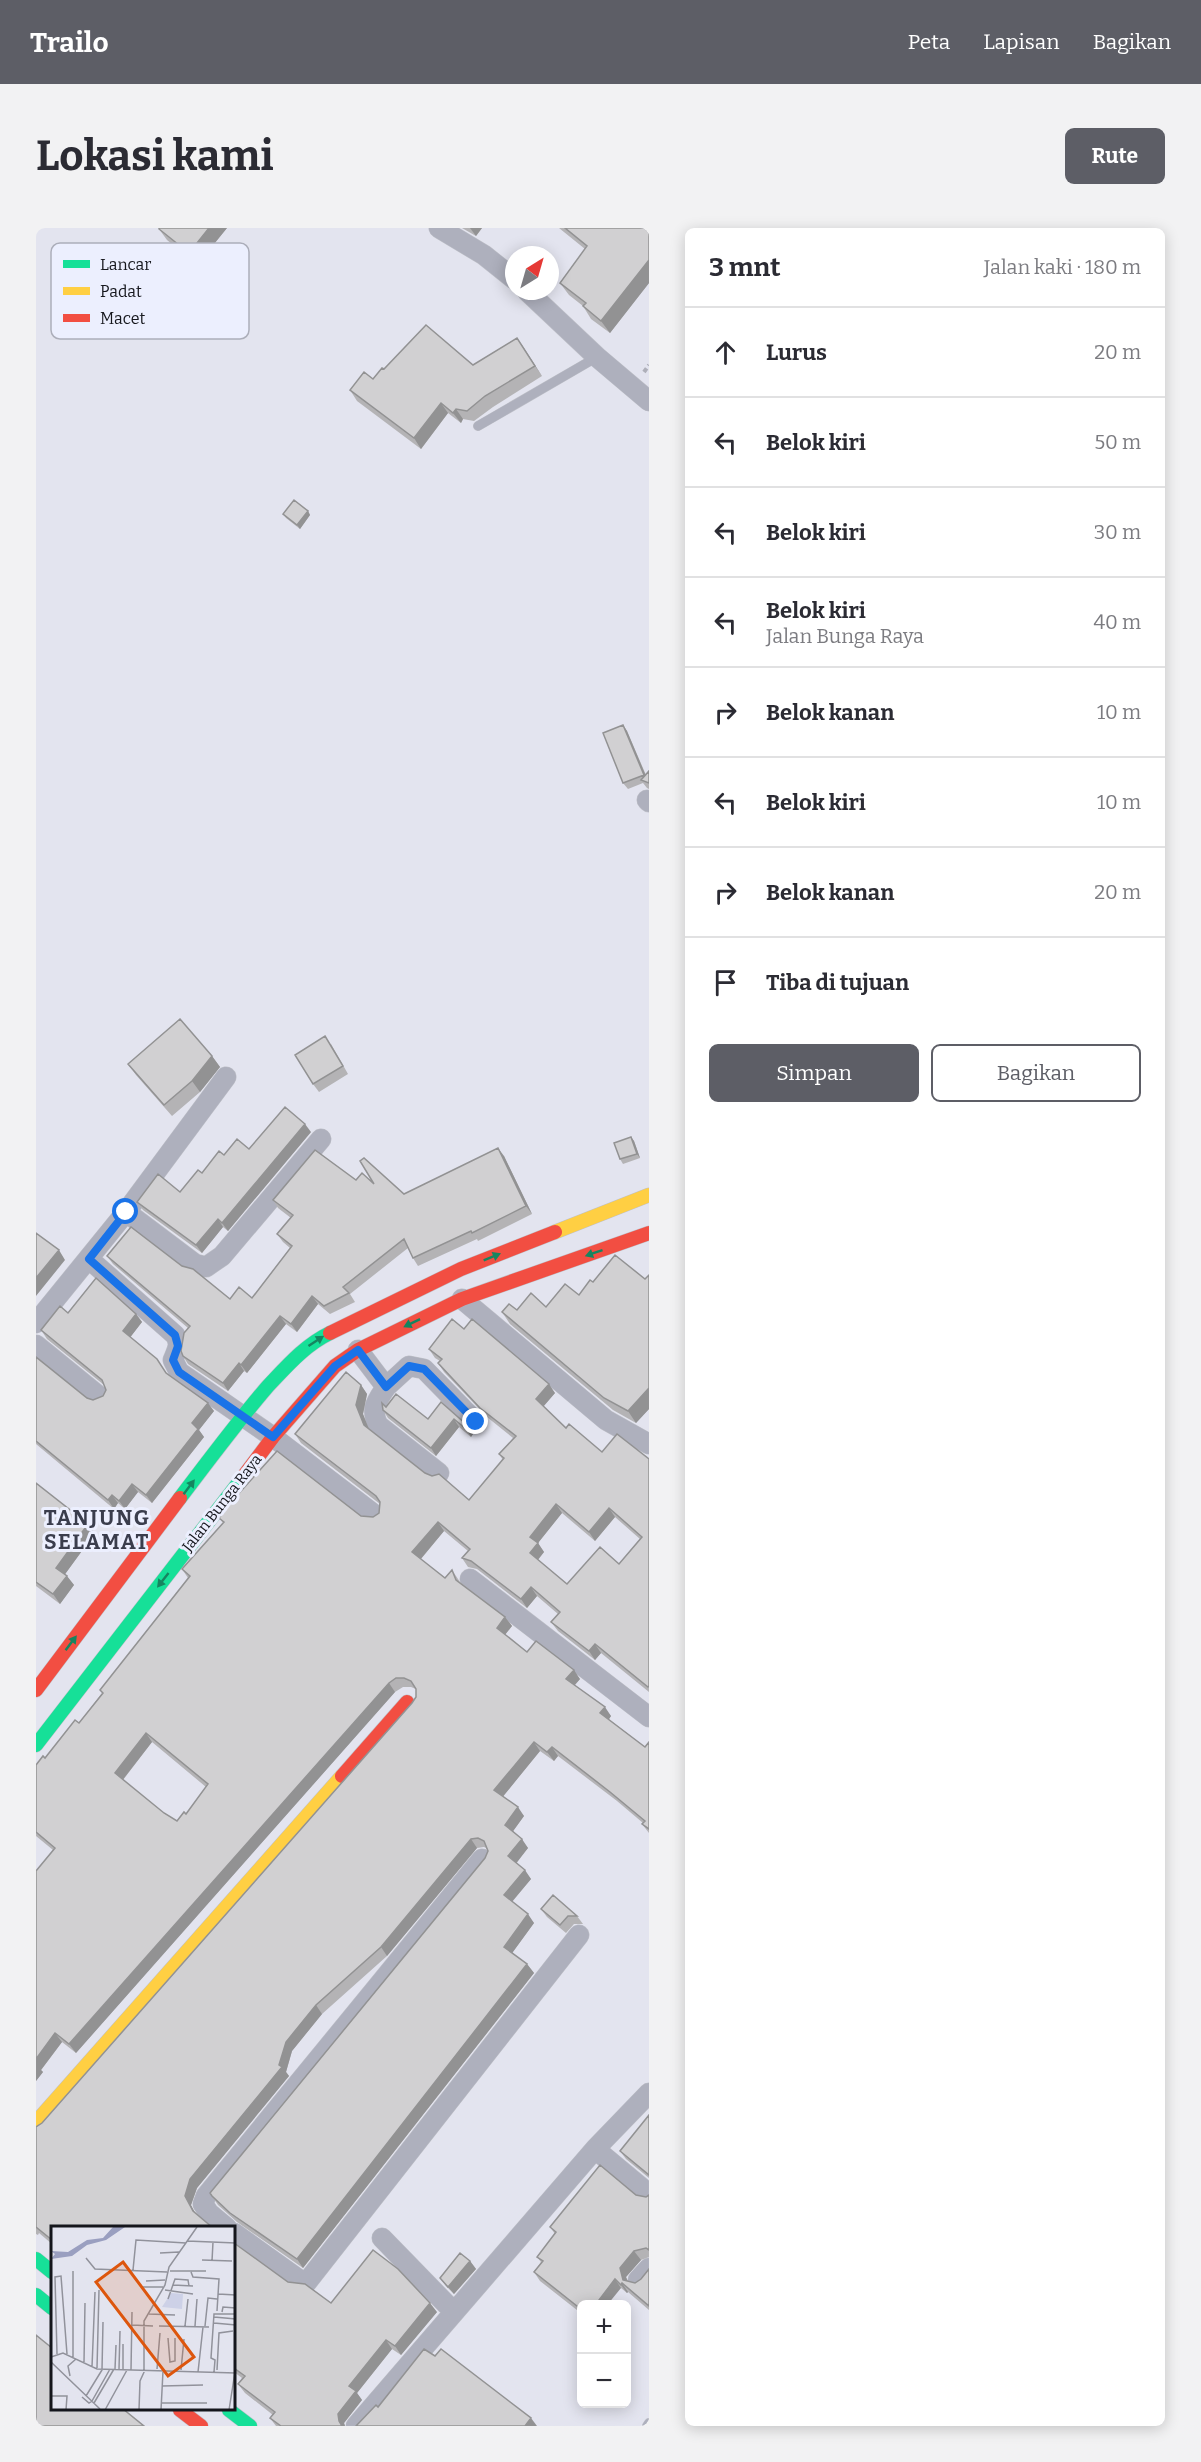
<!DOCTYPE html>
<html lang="id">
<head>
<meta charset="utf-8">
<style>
  body { margin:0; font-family:Bitter,serif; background:#f2f2f3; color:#2b2b33 }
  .controls { position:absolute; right:18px; bottom:18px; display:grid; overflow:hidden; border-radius:9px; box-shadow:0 3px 15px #0003 }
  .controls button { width:54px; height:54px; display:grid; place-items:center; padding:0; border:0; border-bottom:2px solid #e1e1e2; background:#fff; color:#2b2b33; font:30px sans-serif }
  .compass { position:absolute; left:469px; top:18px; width:54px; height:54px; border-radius:50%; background:#fff; box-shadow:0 3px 15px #0003; rotate:37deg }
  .stop { position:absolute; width:18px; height:18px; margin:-14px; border:4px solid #1a73e8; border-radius:50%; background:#fff }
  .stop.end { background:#1a73e8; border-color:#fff; box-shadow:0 2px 6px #0008 }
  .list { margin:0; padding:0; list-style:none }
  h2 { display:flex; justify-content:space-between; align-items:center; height:78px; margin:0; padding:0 24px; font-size:26px }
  h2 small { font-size:20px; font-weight:400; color:#7c7c81 }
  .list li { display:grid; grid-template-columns:39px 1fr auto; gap:18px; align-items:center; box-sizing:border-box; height:90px; padding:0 24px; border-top:2px solid #e1e1e2 }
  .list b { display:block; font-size:22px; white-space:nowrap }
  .list p { margin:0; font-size:20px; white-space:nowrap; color:#7c7c81 }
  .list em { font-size:20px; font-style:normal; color:#7c7c81 }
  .actions { display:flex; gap:12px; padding:18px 24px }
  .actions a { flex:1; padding:14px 0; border:2px solid #5d5e66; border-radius:9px; text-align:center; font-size:21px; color:#5d5e66 }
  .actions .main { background:#5d5e66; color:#fff }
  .icon { flex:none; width:33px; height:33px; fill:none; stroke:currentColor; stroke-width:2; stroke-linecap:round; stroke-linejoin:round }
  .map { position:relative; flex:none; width:613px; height:2198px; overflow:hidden; border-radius:9px }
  header { display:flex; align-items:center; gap:36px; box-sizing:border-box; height:84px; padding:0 30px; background:#5d5e66; color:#fff }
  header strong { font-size:28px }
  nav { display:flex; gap:33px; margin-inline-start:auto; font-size:21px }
  .intro { display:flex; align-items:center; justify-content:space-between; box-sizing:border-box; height:144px; padding:0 36px }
  h1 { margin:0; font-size:42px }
  .button { padding:15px 27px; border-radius:9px; background:#5d5e66; color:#fff; font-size:21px; font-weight:700 }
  main { display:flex; gap:36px; padding:0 36px }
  aside { flex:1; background:#fff; border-radius:9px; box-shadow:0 3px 15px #0003 }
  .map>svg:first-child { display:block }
</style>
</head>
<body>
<header>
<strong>Trailo</strong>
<nav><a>Peta</a><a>Lapisan</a><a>Bagikan</a></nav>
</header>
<div class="intro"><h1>Lokasi kami</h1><a class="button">Rute</a></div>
<main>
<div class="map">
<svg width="613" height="2198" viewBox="0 0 613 2198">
  <rect width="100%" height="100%" fill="#e3e4ef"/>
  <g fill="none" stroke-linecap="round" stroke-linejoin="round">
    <defs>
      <path id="lane" d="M442,198L561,129
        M611,2198L613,2195"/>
      <path id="street" d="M403,0L448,27L478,51
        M491,63L561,129L613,173
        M611,572L613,574
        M90,984L159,1036L170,1039L186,1028L285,911
        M53,1031L139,1107C145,1116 141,1122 137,1132L143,1144L237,1209L339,1287
        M426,1071L570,1192L613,1216
        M0,1095L90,984L190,849
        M0,1117L64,1169
        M322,1122L350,1159L373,1138L388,1141L440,1194
        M350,1159C341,1173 334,1180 342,1197L403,1245
        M434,1351L613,1489
        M559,1921L613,1966
        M191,2000L173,1985L167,1976L170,1968L446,1631
        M198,2005L265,2053L271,2054L543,1707
        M346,2010L417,2083
        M602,2052L613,2040
        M320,2198L559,1921L613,1865"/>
      <path id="fast" d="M144,1270C173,1232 201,1194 232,1158C251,1138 269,1117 294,1105
        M0,1517L207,1249
        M0,2031L16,2044
        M0,2067L16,2080
        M193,2182L214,2198"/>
      <path id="slow" d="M519,1004L613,967
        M0,1894L306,1548"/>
      <path id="jam" d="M294,1105L425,1041L519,1004
        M207,1249L237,1209L299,1138L322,1122L426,1071L613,1005
        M0,1462L144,1270
        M306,1548L371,1474
        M144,2182L165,2198"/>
    </defs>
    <use href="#lane" stroke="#bfc0c8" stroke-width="10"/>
    <use href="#street" stroke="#bfc0c8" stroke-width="21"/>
    <use href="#fast" stroke="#bfc0c8" stroke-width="15"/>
    <use href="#slow" stroke="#bfc0c8" stroke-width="15"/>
    <use href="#jam" stroke="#bfc0c8" stroke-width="15"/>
    <path stroke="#aeafb9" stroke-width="4" stroke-dasharray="4.5 3" stroke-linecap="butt" d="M608,144L613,137"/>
    <use href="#lane" stroke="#aeb0bd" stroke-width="9"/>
    <use href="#street" stroke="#aeb0bd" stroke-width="20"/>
    <use href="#fast" stroke="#16e098" stroke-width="14"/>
    <use href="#slow" stroke="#ffcf43" stroke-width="14"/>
    <use href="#jam" stroke="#f24e42" stroke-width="14"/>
  </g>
  <path fill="#b4b3b5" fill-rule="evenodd" d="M123,0H191L161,37L131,12L123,1Z
    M426,0H446L440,8Z
    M523,0H613V55L574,105L555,91L547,78L533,67L524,55L549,21Z
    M481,110L506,148L457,179L438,193L427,191L425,195L412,185L385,221L321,173L314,162L337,151L348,141L437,137Z
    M272,283L274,287L264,301L250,290L247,286Z
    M587,497L591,503L610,547L613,543V561L611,560L607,555L592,561L587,555Z
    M295,816L312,846L283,864L277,856Z
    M176,828L184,839L164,864L136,888L100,847L92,836Z
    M275,904L192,1003L187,999L166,1025L107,982L101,974L144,964L188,927Z
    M595,909L598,913L604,930L587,936L584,931Z
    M468,928L496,986L442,1013L441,1011L382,1038L377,1030L372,1020L314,1066L319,1074L294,1086L282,1076L261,1104L250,1096L211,1145L208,1143L192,1163L152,1136L147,1128L152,1100L77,1036L71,1028L146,1038L194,1071L216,1070L254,1020L247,1014L241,1006L255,990L242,980L237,972L320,952L338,956L368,966Z
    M613,1047V1181L600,1195L577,1182L474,1096L466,1084L510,1079L543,1067L557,1054L609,1051Z
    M32,1085L100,1086L106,1094L94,1109L132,1146L178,1183L163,1202L168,1209L116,1275L102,1264L89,1281L82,1275L78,1281L0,1216V1129L51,1170L57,1172L67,1168L70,1162L68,1157L11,1111L5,1102Z
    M428,1101L519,1165L507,1179L530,1200L566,1224L613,1231V1464L565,1425L559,1432L522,1403L515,1394L522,1386L501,1368L491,1380L441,1341L432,1339L426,1330L432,1323L408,1303L385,1331L409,1350L416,1342L424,1354L469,1389L476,1398L469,1407L491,1424L544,1451L539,1457L575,1488L573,1491L609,1519L613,1514V1605L606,1596L607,1595L581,1573L522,1528L518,1533L504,1523L467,1568L488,1588L477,1603L492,1620L480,1634L495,1651L476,1674L498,1695L476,1725L491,1736L498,1745L267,2040L201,1994L182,1977L176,1968L449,1630L452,1623L450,1620L448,1619L441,1620L351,1728L286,1786L256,1823L250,1844L253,1848L161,1960L155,1977L16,2000V2016L3,2005L2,2007L0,2006V1899L6,1895L376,1475L380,1469V1461L375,1459H367L359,1464L40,1825L26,1814L5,1842L7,1844L0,1853L17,1622L0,1608V1537L9,1530L43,1495L66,1465L64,1462L152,1350L146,1341L187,1295L183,1290L325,1288L337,1289L343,1285L344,1276L265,1215L259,1206L325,1157L331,1166L327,1186L332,1201L389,1245L433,1272L467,1232L463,1226L477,1210L451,1189L408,1144L402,1135L404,1133L399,1130L393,1121ZM526,1285L559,1313L579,1289L604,1311L583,1336L531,1356L502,1332L508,1324L502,1315ZM116,1514L170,1559L150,1586L141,1593L128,1585L87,1552Z
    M405,1174L432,1198L437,1206L435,1209L423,1199L400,1228L352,1190L347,1182L350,1179L392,1191Z
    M0,1255L52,1296L59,1305L29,1346L38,1357L24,1376L0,1358Z
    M505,1681L541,1688L547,1696H538L530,1705L511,1689Z
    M613,1887V1950L590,1931L584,1923Z
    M600,1967L610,1969L613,1967V2029L605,2032L590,2049L592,2053L599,2055L605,2051L613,2041V2082L592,2064L591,2065L585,2060L546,2076V2086L504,2053L498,2044L505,2034L501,2029L519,2006L514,1999Z
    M198,2015L252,2054L295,2075L401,2084L365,2127L356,2121L321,2165L326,2172L308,2195L309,2198H240L234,2190L237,2187L209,2165L202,2156L206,2150L198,2144Z
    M434,2033L440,2041L418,2066L410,2058L404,2050Z"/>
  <path fill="#929293" d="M173,0H191L161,37L153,25Z
    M434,0H446L440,8Z
    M613,32V55L574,105L565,93Z
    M481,110L488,120L506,148L499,138Z
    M405,175L412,185L385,221L378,210Z
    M420,181L427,191L425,195L417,185Z
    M272,283L274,287L264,301L261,297Z
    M587,497L591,503L612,553L608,547Z
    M176,828L184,839L164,864L156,853Z
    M269,896L275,904L192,1003L186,995Z
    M595,909L598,913L604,930L601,926Z
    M462,920L468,928L496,986L490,978Z
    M182,991L187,999L166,1025L160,1017Z
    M23,1022L29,1032L0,1068V1050Z
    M276,1068L282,1076L261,1104L255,1096Z
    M100,1086L106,1094L93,1111L87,1103Z
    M244,1088L250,1096L211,1145L205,1137Z
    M203,1135L208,1143L192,1163L187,1155Z
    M513,1156L519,1165L506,1180L500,1171Z
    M325,1157L331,1166L327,1186L335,1206L328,1197L320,1177Z
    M612,1161L613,1163V1181L600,1195L592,1183Z
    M172,1175L178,1183L163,1202L168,1209L116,1275L110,1267L156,1195Z
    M418,1191L423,1199L400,1228L395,1220Z
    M432,1198L437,1206L435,1209L430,1201Z
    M96,1256L102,1264L89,1281L83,1273Z
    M76,1267L82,1275L78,1281L72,1272Z
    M520,1276L526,1285L502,1315L508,1324L500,1334L494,1325V1309Z
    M573,1280L579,1289L559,1313L553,1304Z
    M402,1294L408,1303L383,1333L376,1324Z
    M52,1296L59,1305L27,1349L20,1340Z
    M31,1348L38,1357L24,1376L17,1366Z
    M495,1359L501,1368L491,1380L485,1371Z
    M469,1389L476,1398L467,1409L461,1400Z
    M559,1416L565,1425L559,1432L553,1423Z
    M538,1442L544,1451L536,1460L530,1451Z
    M353,1455L359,1464L40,1825L33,1816Z
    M569,1479L575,1488L571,1494L564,1485Z
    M110,1505L116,1514L85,1554L79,1545Z
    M498,1514L504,1523L465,1571L458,1562Z
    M516,1519L522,1528L518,1533L511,1524Z
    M482,1579L488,1588L475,1606L469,1597Z
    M435,1611L441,1620L351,1728L345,1719Z
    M486,1611L492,1620L479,1637L472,1628Z
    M489,1642L495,1651L474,1676L468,1667Z
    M492,1686L498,1695L474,1728L468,1719Z
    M491,1736L498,1745L267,2040L261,2031Z
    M280,1777L286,1786L256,1823L250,1844L253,1848L161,1960L155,1977L163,1992L157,1983L149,1968L154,1951L243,1837L250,1814Z
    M19,1805L26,1814L5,1842L7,1844L0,1853V1831Z
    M598,2023L605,2032L590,2049L594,2060L587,2052L584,2040Z
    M434,2033L440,2041L418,2066L412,2059Z
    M579,2051L585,2060L572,2076H560Z
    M586,2055L592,2064L591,2065L585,2057Z
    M394,2075L401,2084L365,2127L359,2118Z
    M350,2112L356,2121L321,2165L326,2172L308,2195L309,2198H306L303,2193L302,2186L313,2158Z
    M495,2190L501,2198H489Z"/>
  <path fill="#d1d0d2" stroke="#929293" stroke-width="1.5" fill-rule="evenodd" d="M123,0H173L153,25L123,1Z
    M529,0H613V32L565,93L547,78L550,75L524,55L551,18Z
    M390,97L437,137L481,110L499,138L449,168L431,183L420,181L417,185L405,175L378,210L314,162L328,144L337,151L346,140L348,141Z
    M258,272L272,283L261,297L247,286Z
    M587,497L608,547L587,555L567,505Z
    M613,543V555L605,552Z
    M144,791L176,828L156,853L128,877L92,836Z
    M289,808L307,838L277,856L259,827Z
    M249,879L269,896L186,995L182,991L160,1017L101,974L122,946L144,964L162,942L166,945L183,923L188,927L201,911L213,921Z
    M595,909L601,926L584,931L578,915Z
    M462,920L490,978L436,1005L435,1003L377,1030L368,1011L307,1059L313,1065L288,1078L276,1068L255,1096L244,1088L205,1137L203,1135L187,1155L147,1128L145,1123L148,1105L154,1098L71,1028L95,999L146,1038L157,1041L194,1071L203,1059L216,1070L256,1018L241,1006L257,987L237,972L279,922L320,952L326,945L338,956L324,933L328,930L368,966Z
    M0,1005L23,1022L0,1050Z
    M579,1027L609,1051L613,1047V1163L612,1161L592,1183L568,1170L466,1084L473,1076L481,1082L495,1065L510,1079L529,1056L543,1067L554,1052L557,1054Z
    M60,1050L100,1086L87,1103L121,1131L130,1145L172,1175L156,1195L162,1201L110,1267L96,1256L83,1273L76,1267L72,1272L0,1213V1129L51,1170L57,1172L67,1168L70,1162L66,1152L5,1102L24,1078L32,1085Z
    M416,1091L428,1101L436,1091L513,1156L500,1171L530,1200L533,1196L566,1224L581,1206L613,1231V1458L612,1459L559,1416L553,1423L515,1394L524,1384L495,1359L485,1371L435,1333L426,1330L434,1321L402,1294L376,1324L409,1350L416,1342L420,1352L469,1389L461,1400L491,1424L500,1413L538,1442L530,1451L569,1479L564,1485L609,1519L613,1514V1601L606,1596L609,1593L574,1564L516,1519L511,1524L498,1514L484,1531L458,1562L482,1579L469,1597L486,1611L472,1628L489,1642L468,1667L492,1686L468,1719L491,1736L261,2031L194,1985L176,1968L174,1965L449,1630L452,1623L448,1613L442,1610L435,1611L345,1719L280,1777L250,1814L243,1837L246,1839L154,1951L149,1968L157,1983L177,2000H16V2012L0,1999V1899L6,1895L376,1475L380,1469V1461L375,1453L368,1450H360L353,1455L33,1816L19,1805L0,1831V1643L19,1620L0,1604V1537L7,1528L9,1530L39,1492L43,1495L67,1465L64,1462L154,1348L146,1341L188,1294L183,1290L197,1272L241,1223L325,1288L337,1289L343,1285L344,1274L340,1268L259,1206L310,1144L325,1157L320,1177L328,1197L389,1245L396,1248L403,1246L433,1272L468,1230L463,1226L480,1208L444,1180L402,1135L406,1131L393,1121ZM520,1276L553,1304L573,1280L606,1309L583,1336L564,1319L531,1356L494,1325L502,1315L494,1309ZM110,1505L172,1556L150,1586L148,1584L141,1593L128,1585L79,1545Z
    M360,1166L392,1191L405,1174L432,1198L430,1201L418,1191L395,1220L347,1182L346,1175L350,1179Z
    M0,1255L52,1296L20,1340L31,1348L17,1366L0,1354Z
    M517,1667L541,1688H532L524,1697L505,1681Z
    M613,1887V1947L584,1923Z
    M564,1937L600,1967L610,1969L613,1967V2022L610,2020L598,2023L584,2040L587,2052L599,2055L605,2051L613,2041V2078L586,2055L585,2057L579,2051L560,2076H546V2082L498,2044L507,2033L501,2029L520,2004L514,1999Z
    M198,2015L252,2054L269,2056L295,2075L337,2022L362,2041L394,2075L359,2118L350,2112L313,2158L320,2163L302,2186L303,2193L306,2198H245L234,2190L239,2184L202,2156L209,2148L198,2140Z
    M424,2025L434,2033L412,2059L404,2050Z
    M0,2107L16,2120V2181H87L108,2198H0Z
    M388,2121L399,2128L405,2121L495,2190L489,2198H320L340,2177L342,2179Z"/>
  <defs><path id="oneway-solid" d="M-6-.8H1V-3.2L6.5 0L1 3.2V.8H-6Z" transform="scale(1.5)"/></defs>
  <g fill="#168560">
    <use href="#oneway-solid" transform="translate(558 1025) rotate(161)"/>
    <use href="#oneway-solid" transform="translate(456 1029) rotate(-22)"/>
    <use href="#oneway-solid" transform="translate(376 1095) rotate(154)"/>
    <use href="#oneway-solid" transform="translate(280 1113) rotate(-33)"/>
    <use href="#oneway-solid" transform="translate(153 1259) rotate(-53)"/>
    <use href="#oneway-solid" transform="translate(127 1352) rotate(128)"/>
    <use href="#oneway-solid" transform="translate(35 1415) rotate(-53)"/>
  </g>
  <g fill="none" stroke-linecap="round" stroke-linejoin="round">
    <path stroke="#1a73e8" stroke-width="8" d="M90,984L53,1031L139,1107L142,1118L137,1132L143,1144L237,1209L299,1138L322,1122L350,1159L373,1138L388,1141L440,1194"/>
  </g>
  <g text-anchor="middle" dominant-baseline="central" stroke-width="6" stroke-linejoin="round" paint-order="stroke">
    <g font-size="15" fill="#15161c" stroke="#eceffe">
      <text transform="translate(186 1275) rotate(-52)">Jalan Bunga Raya</text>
    </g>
    <g font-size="21" font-weight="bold" letter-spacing="1.5" fill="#3a3d4c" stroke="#eceffe">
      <text x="61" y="1290">TANJUNG<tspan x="61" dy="24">SELAMAT</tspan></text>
    </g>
  </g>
  <g transform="translate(15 1998)">
    <rect width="184" height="184" fill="#e3e4ef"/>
    <path d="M120,67L132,68L131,83L111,81Z" fill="#cdd1e7"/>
    <path d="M62,1H74L55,14L36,19L21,30L0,33L4,28L0,25L17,26L36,14L52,12Z" fill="#9a9fc0"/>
    <path fill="none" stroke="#91929b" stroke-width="1.5" d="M136,15L185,17M109,27L128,26M35,32L44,43L116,46M151,34L181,35M161,35L162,16M82,44L85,14L135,17M22,45V131M119,45H155M140,46L142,51L168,53L166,85M95,55L114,54M122,59L142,60M90,61H112M114,64L142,68M167,68L185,69M117,73L124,53L137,54L138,60M171,86L172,81L185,82M98,88L124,89M163,91L185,93M163,97L185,99M81,99L102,100M108,100L158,101M134,100L137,73M144,100L146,73M154,100L157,72L166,73M117,112L119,136L124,135V112M6,128L4,51L10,50L16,128M0,131L12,127L46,143L185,147M0,136L49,183M33,136L34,77M41,141L44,66M46,142L48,64M64,143L65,119M68,143L69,105M72,143V118M106,143L109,107M80,144L81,86M93,144V95L114,59L118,41L146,1M130,144L133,113M166,144L168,107L182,105M147,146L152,101M163,146L164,134L160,132L163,88H185M19,150L17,140L25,133M111,160L152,159M0,170H16L15,184M35,170L51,144L52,96M31,171L38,177L41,175L59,143M43,177L63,143M111,177H156M54,184L76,144M88,184L89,155L94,144M110,184L112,145M178,184L184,146"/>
    <path fill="#dd560d" fill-opacity="0.15" stroke="#dd560d" stroke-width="3" d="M72,36L143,131L117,150L45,56Z"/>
    <rect width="184" height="184" fill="none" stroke="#15161c" stroke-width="3"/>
  </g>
  <rect x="15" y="15" width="198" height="96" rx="9" fill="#eceffe" stroke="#acaeba" stroke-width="1.5"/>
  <rect x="27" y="32" width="27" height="8" fill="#16e098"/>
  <rect x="27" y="59" width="27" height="8" fill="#ffcf43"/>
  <rect x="27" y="86" width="27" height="8" fill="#f24e42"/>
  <g font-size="16" fill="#15161c">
    <text x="64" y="42">Lancar</text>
    <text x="64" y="69">Padat</text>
    <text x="64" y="96">Macet</text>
  </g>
</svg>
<div class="controls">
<button>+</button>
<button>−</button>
</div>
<svg class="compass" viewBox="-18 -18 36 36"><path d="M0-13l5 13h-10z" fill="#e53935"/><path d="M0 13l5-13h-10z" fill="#7c7c81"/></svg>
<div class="stop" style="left:90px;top:984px"></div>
<div class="stop end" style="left:440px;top:1194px"></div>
</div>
<aside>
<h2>3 mnt<small>Jalan kaki · 180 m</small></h2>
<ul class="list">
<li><svg class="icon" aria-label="ahead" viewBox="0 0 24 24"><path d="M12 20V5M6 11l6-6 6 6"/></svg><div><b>Lurus</b></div><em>20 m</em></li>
<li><svg class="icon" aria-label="left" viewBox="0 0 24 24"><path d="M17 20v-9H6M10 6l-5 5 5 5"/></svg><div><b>Belok kiri</b></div><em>50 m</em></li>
<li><svg class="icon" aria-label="left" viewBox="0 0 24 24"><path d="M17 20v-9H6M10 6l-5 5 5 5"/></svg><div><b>Belok kiri</b></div><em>30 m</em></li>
<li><svg class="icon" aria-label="left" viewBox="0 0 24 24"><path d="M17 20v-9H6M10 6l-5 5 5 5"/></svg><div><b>Belok kiri</b><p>Jalan Bunga Raya</p></div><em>40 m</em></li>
<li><svg class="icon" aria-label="right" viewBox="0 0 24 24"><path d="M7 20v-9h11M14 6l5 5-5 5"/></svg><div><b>Belok kanan</b></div><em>10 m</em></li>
<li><svg class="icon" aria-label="left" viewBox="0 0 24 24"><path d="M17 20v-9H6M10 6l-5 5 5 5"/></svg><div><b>Belok kiri</b></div><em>10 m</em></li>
<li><svg class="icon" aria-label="right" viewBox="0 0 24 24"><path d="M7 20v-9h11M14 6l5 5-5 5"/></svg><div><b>Belok kanan</b></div><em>20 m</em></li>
<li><svg class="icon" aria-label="arrive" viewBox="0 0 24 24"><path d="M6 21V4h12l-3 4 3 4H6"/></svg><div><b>Tiba di tujuan</b></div></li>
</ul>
<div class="actions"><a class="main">Simpan</a><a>Bagikan</a></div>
</aside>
</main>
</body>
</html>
